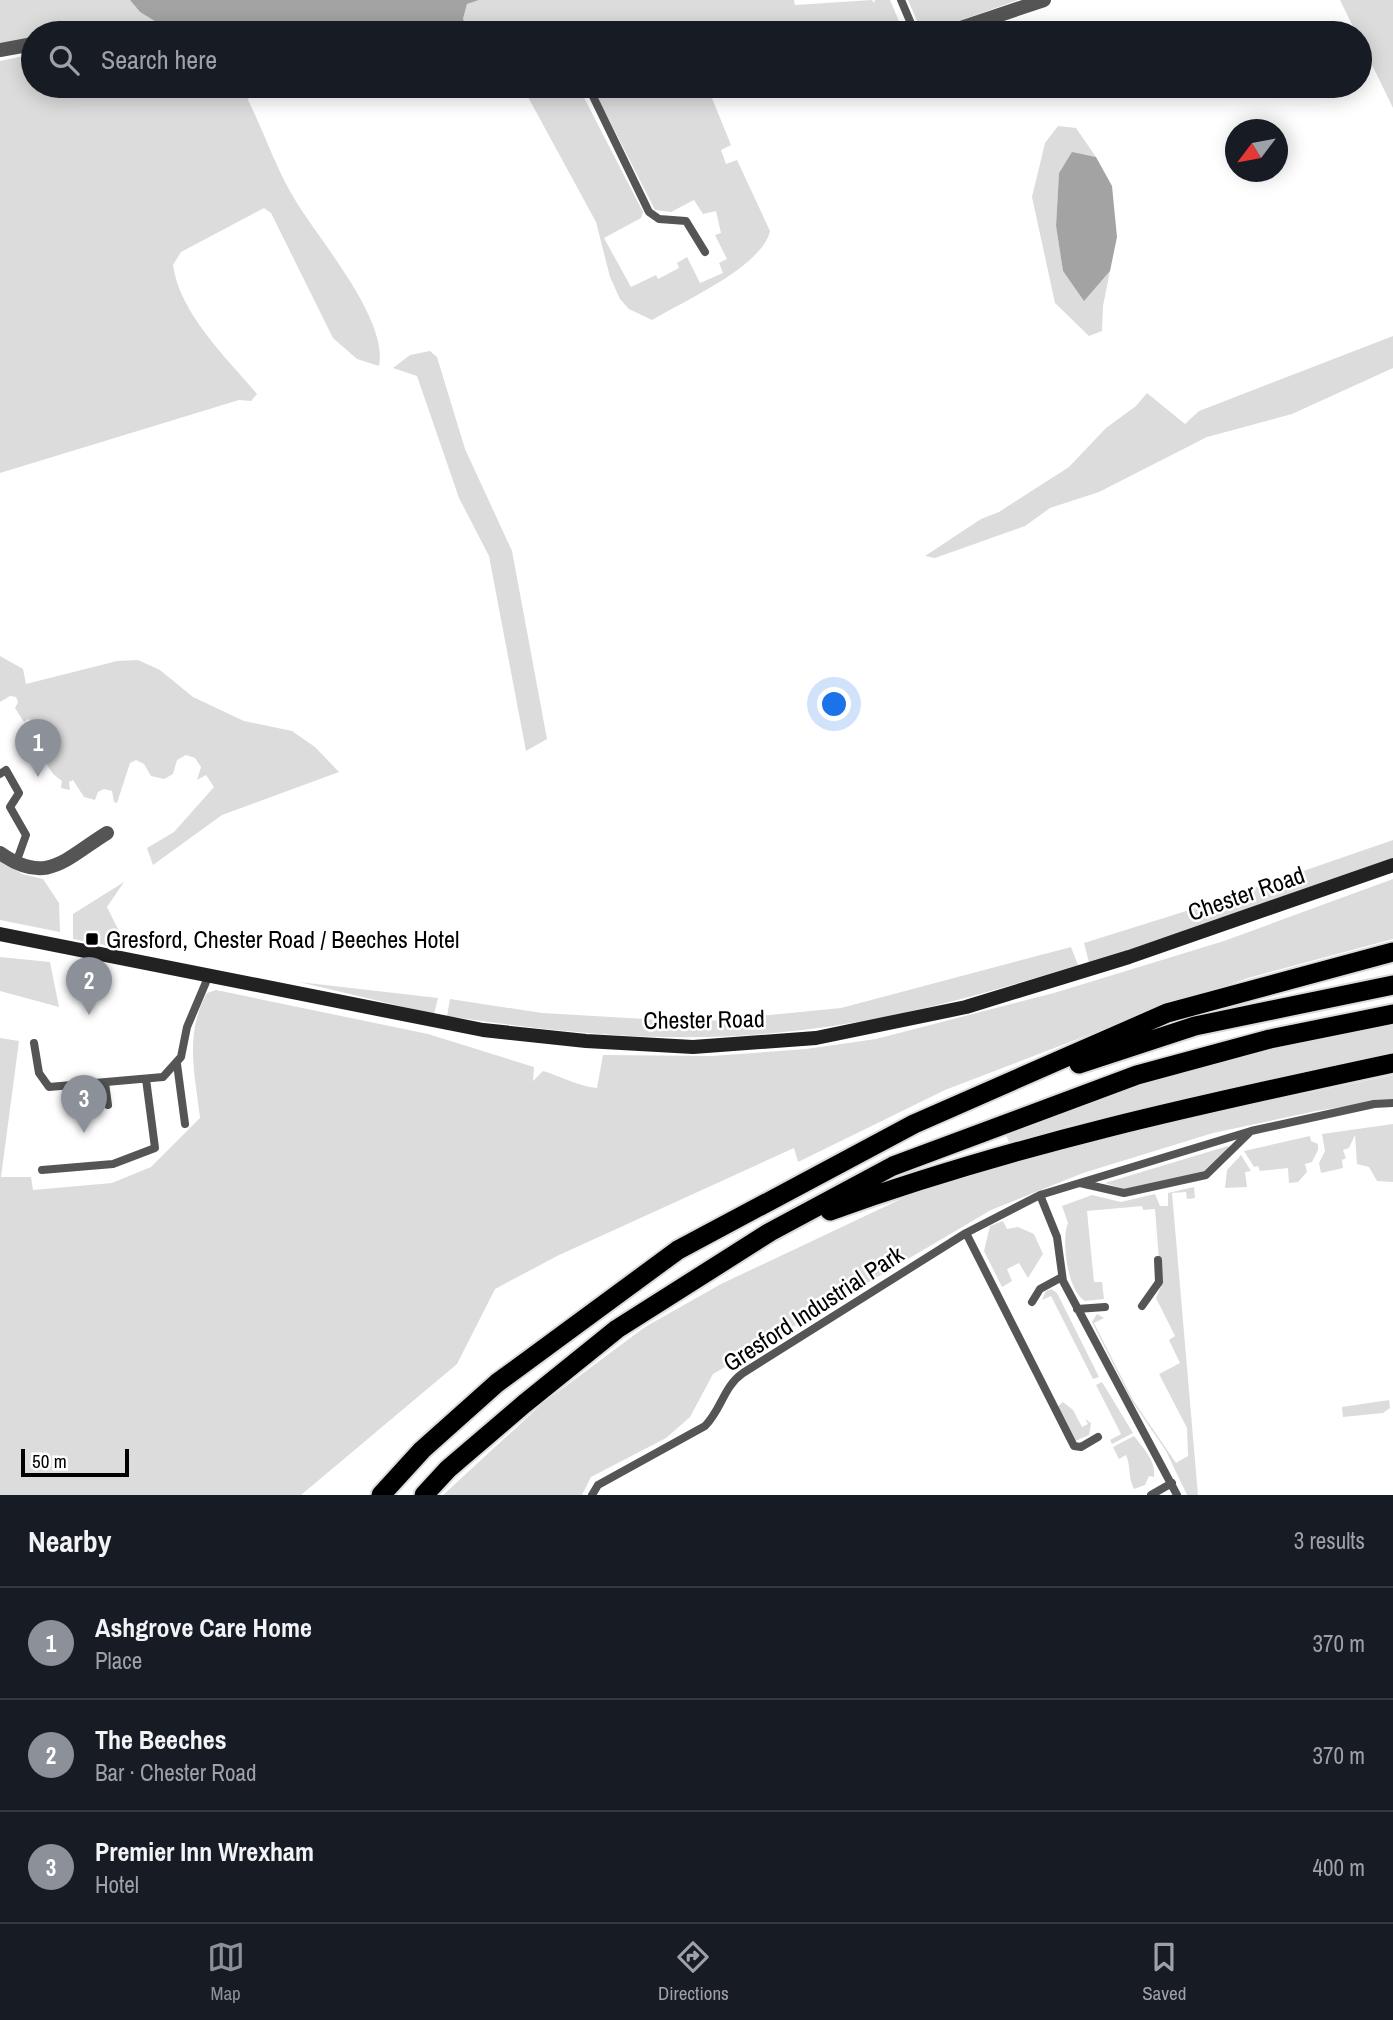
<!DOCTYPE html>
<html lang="en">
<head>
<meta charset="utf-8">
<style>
  body { margin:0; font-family:"Archivo Narrow",sans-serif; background:#20242c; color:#f1f3f6 }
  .compass { position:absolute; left:1225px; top:119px; width:63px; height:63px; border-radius:50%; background:#171b24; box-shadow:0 4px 18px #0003; rotate:238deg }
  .scale { position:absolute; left:21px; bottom:18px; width:108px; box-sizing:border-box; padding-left:7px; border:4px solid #000; border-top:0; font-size:19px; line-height:24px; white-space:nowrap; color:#000; -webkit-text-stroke:5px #fff; paint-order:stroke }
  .you { position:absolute; left:835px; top:705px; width:24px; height:24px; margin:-18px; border:5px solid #fff; border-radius:50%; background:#1a73e8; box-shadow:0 0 0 10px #1a73e833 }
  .badge { display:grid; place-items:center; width:46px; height:46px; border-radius:50%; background:#8c9099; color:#fff; font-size:23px; font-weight:700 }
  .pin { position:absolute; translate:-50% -58px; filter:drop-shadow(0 2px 4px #0008) }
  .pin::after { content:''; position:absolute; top:37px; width:24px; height:21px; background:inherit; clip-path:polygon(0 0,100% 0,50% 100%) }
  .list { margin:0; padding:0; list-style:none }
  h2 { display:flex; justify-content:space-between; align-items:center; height:91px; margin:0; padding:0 28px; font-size:30px }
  h2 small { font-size:23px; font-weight:400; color:#9ea1a6 }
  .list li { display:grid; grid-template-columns:46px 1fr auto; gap:21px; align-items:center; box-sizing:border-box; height:112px; padding:0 28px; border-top:2px solid #363941 }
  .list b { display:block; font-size:26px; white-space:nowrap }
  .list p { margin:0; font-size:23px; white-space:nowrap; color:#9ea1a6 }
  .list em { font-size:23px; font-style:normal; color:#9ea1a6 }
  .icon { flex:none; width:38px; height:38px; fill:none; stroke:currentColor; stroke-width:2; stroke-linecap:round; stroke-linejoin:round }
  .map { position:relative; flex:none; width:1393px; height:1495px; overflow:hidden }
  .search { position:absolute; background:#171b24; box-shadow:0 4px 18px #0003; left:21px; right:21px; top:21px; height:77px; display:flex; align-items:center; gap:18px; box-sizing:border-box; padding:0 24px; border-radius:38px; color:#9ea1a6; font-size:26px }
  .sheet { height:427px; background:#171b24 }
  nav { display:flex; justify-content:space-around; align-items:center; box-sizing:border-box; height:98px; border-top:2px solid #363941; background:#171b24; font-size:19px; color:#9ea1a6 }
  nav a { display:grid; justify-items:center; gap:4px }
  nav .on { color:#8c9099 }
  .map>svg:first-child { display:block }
</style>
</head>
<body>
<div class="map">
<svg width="1393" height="1495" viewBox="0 0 1393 1495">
  <rect width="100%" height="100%" fill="#fff"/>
  <path fill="#dcdcdc" d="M0,0H130L140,12L174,33H119L103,28L72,33H33V40L0,46Z
    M479,0H794L795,5L872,0L874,3L875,0H890L904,33H476L466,25L463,19L467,4Z
    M908,0H1018L928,32L920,28Z
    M1340,0H1393V108L1360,40V33H1356Z
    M33,54V86H252L248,100C263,130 274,163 291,193C315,236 389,318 379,366L357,359L333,338L271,213L264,208L181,252L173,265C180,314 226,357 257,394L251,401L239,400L0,473V61Z
    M522,86H578L643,212L641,218L604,238L631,287L656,275L658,279L679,268L677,263L687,257L700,283L723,273L719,263L727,259L715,235L721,233L716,211L703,214L694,200L671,212L655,210L592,86H707L731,145L721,150L726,164L737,160L770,231C763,266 682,302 652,320L629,309L620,299L610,277L596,222Z
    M1058,126L1076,128L1096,157L1072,153L1059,173L1056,226L1063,271L1084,300L1110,271L1103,306L1102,331L1089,336L1055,303L1032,197L1045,143Z
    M1393,336V368L1292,414L1207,437L1099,492L1050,508L1025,526L935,558L925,556L981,519L999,512L1069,467L1106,428L1136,406L1147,393L1185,424L1199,411Z
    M430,351L437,357L465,449L512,551L547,739L526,751L489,556L459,498L417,376L393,368L410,355Z
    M0,656L23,669L26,684L117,661L138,660L160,670L193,697L244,721L292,731L315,747L339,772L222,815L153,865L147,848L174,832L214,787L206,775L197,780L201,767L195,758L186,755L177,760L173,774L164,779L151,776L144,764L136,760L130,763L117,803L114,802L112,791L104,789L98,792L95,800L84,797L73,780L69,782L70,790L61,788L62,781L53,774L37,749L41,747L36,739L40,730L36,723L28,719L24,722L15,708L18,702L16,697L10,696L0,702Z
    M1393,840V859L1210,925L1089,963L1084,943L1199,907Z
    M0,859L22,874L43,879L59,903L60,932L0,920Z
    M1393,879V939L1248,978L1140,1015L945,1090L798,1162L794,1148L557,1256L495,1289L457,1364L301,1495H0V1038L19,1041L1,1177H31L33,1190L112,1183L151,1167L200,1118C195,1074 184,1034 207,993L216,990L428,1034L534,1067L533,1081L543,1071C563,1077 577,1086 597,1088L603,1055L712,1056L806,1049L876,1039L1054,993L1224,941Z
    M124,882L107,907L124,941L120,948L73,939V914Z
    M1071,947L1078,965C979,996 878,1024 774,1033C664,1044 556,1032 447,1016L450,999L542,1013L698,1022L841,1008Z
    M0,957L50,962L59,1007L0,991Z
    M299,982L438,998L434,1014Z
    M1393,1021V1052L1067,1126L1010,1144L1004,1131L1097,1094L1204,1063Z
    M1393,1075V1099L1316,1111L1213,1133L1083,1173L991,1210L713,1374L690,1417L666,1438L591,1477L582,1495H443L543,1403L645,1327L721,1284L918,1191L1047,1148Z
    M1393,1124V1182L1377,1181L1369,1167L1357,1164L1355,1135L1349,1148L1343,1150L1346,1158L1342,1160L1343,1168L1321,1173L1319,1163L1325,1151L1322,1134Z
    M1310,1136L1311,1141L1318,1144V1150L1312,1162L1305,1164L1307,1172L1298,1182L1289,1183L1288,1168L1260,1171L1258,1166L1254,1167L1244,1151Z
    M1228,1146L1230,1148L1203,1173L1124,1189L1105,1183Z
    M1241,1155L1251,1171L1245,1172L1247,1187L1225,1188L1227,1170Z
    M1194,1187L1195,1198L1187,1199L1186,1192L1172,1193L1198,1495H1187L1166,1451L1132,1401L1092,1322L1097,1314L1104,1318L1094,1323L1133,1400L1176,1463L1188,1456L1187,1428L1159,1374L1180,1363L1169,1340L1175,1336L1156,1298L1161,1286L1155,1209L1143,1210L1142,1206L1087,1211L1094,1282H1102L1104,1299L1085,1301C1067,1291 1061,1239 1068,1223L1062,1206L1092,1195L1121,1202L1155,1194L1160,1206H1168V1193Z
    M1003,1221L1007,1229L1018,1227L1034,1234L1043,1254L1028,1278L1019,1263L1007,1269L1012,1281L1002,1287L984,1251L990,1226Z
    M1051,1289L1057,1293L1099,1377L1093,1379L1051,1296L1042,1300L1046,1291Z
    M1102,1382L1133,1433L1112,1444L1110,1440L1121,1434L1096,1385Z
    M1389,1400L1390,1408L1383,1413L1343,1417L1342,1407Z
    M1063,1402L1073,1410L1082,1427L1088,1424L1085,1419L1091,1423L1089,1435L1075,1441L1057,1407Z
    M1134,1436C1144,1449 1156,1461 1154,1477L1149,1476L1145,1485L1134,1489C1128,1478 1131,1466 1126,1455L1119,1459L1113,1447Z"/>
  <path fill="#a3a3a3" d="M130,0H479L467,4L463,19L466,25L476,33H174L140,12Z
    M1072,152L1096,157L1112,186L1117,237L1110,271L1084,301L1063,271L1056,226L1059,173Z"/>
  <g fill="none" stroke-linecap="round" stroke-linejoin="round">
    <defs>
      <path id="trunk" d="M1079,1064L1195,1026L1393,985
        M830,1211C1016,1144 1201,1104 1393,1063
        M381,1495L422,1450L497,1383L678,1250L914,1124L1167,1013L1393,952
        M424,1495L448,1469L524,1404L617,1329L770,1232L893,1166L1137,1075L1270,1039L1393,1014"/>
    </defs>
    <use href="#trunk" stroke="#dbdbdb" stroke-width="23"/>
    <path stroke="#555" stroke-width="8" d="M901,0L915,33
      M588,86L649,212L659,219L686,221L705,252
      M0,774L6,770L19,793L10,807L26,835L16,863
      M34,1043L39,1073L49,1087L163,1077L181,1057L187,1027L209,975
      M177,1064L185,1124
      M105,1083L108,1105
      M42,1170L113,1164L155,1148L146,1079
      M1080,1183L1124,1193L1206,1175L1249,1133
      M1040,1195L1251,1131L1374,1104L1393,1103
      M966,1233L1074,1446L1081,1447L1098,1437
      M1032,1302L1040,1289L1062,1277
      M1142,1306L1159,1282L1158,1260
      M1077,1309L1105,1307
      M592,1495L598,1485L705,1426C722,1409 723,1387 743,1373L966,1233L1040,1195L1057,1237L1063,1281L1177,1495
      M1151,1495L1172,1483"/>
    <path stroke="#555" stroke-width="14" d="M946,33L1044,0
      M0,50L33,44
      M0,853C47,886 65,859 107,833"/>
    <path stroke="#222" stroke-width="14" d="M0,934L483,1030L586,1041L693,1047L816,1038L966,1007L1129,957L1393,865"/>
    <use href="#trunk" stroke="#000" stroke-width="19"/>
  </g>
  <rect fill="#000" stroke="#fff" stroke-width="2.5" x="85" y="932" width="14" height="14" rx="3.5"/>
  <g text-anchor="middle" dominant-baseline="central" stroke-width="5" stroke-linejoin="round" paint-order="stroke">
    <g font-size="24" fill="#000" stroke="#fff">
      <text transform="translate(1246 893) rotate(-19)">Chester Road</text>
      <text transform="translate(704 1019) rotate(-1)">Chester Road</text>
      <text transform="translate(813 1308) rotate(-33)">Gresford Industrial Park</text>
    </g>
    <g font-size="24" fill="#000" stroke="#fff" text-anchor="start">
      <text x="106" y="939">Gresford, Chester Road / Beeches Hotel</text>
    </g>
  </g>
</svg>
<svg class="compass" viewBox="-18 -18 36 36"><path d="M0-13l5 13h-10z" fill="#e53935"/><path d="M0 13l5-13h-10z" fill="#9ea1a6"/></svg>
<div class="scale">50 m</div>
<div class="you"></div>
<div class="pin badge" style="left:38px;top:777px">1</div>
<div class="pin badge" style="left:89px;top:1015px">2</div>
<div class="pin badge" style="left:84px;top:1133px">3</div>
<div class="search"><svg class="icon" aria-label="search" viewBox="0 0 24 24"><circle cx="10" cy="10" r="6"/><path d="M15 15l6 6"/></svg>Search here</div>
</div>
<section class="sheet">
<h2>Nearby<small>3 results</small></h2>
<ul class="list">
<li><span class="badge">1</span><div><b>Ashgrove Care Home</b><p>Place</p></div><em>370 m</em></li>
<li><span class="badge">2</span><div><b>The Beeches</b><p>Bar · Chester Road</p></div><em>370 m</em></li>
<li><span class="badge">3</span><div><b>Premier Inn Wrexham</b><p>Hotel</p></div><em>400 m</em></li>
</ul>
</section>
<nav>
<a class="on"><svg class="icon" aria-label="map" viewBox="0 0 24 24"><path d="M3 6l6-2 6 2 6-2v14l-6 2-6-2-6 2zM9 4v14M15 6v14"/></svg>Map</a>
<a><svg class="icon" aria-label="directions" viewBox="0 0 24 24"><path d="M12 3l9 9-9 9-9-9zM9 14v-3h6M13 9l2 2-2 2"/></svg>Directions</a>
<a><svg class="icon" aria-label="saved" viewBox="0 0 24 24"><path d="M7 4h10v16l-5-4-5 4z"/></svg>Saved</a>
</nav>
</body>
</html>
